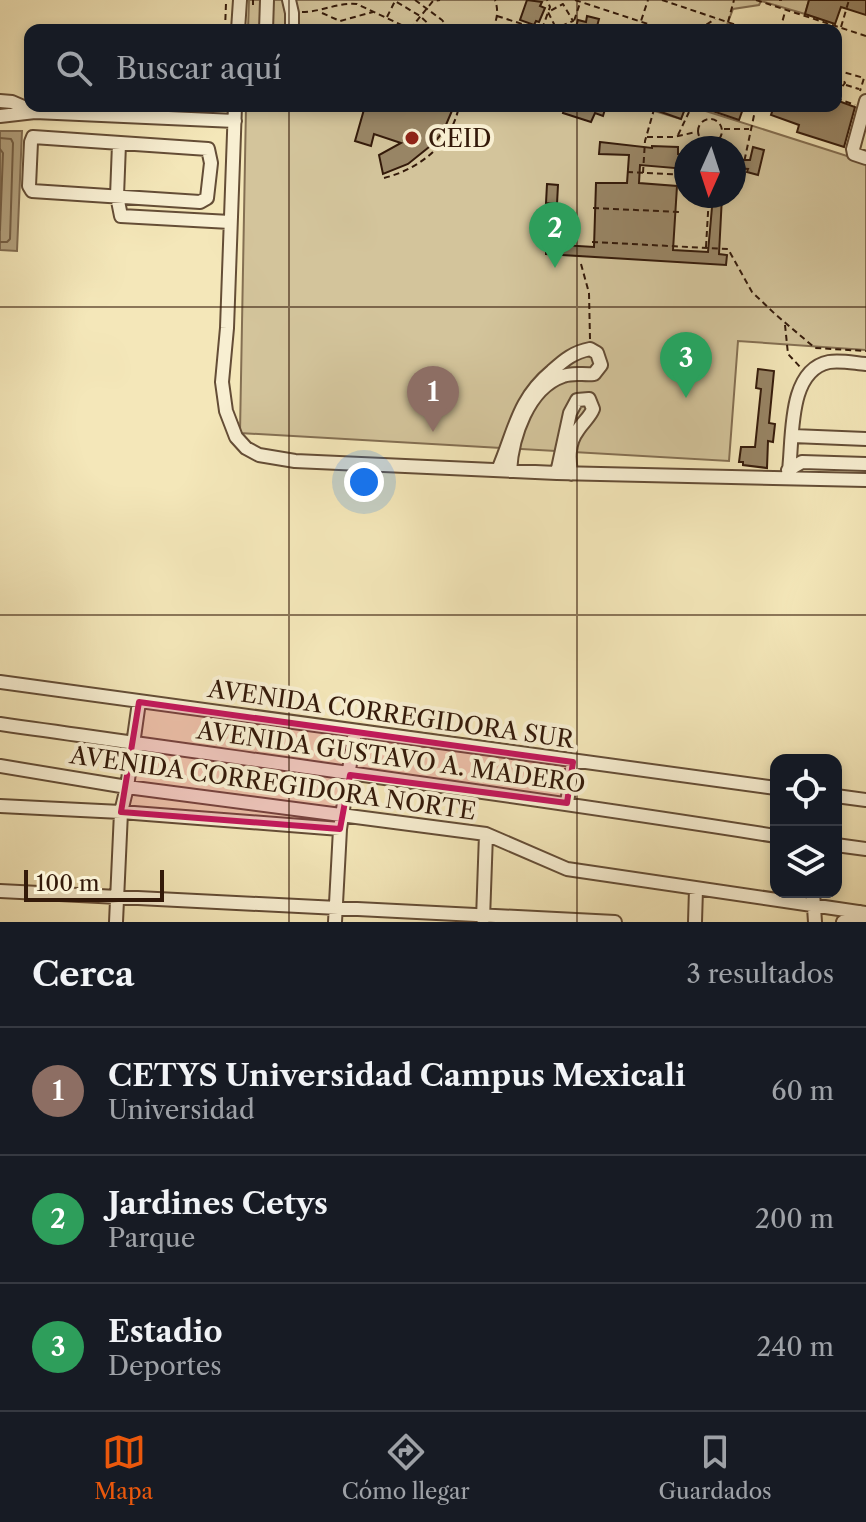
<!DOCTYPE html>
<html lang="es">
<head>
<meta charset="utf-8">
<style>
  body { margin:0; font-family:"Libre Caslon Text",serif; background:#20242c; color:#f1f3f6 }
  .controls { position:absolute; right:24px; bottom:24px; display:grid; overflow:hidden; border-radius:16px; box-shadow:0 4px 12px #0003 }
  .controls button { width:72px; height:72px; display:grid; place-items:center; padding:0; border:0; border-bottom:2px solid #363941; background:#171b24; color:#f1f3f6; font:40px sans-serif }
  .compass { position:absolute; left:674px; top:136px; width:72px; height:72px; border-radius:50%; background:#171b24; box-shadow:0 4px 12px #0003; rotate:183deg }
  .scale { position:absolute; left:24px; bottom:20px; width:140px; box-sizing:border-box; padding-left:8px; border:4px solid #341a0a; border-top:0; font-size:22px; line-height:28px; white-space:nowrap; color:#341a0a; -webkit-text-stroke:6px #f8efd2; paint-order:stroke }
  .you { position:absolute; left:364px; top:482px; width:28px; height:28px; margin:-20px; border:6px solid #fff; border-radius:50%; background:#1a73e8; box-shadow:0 0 0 12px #1a73e833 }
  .badge { display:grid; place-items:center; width:52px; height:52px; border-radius:50%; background:#ea580c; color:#fff; font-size:26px; font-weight:700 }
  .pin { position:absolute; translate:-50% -66px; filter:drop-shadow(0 2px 4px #0008) }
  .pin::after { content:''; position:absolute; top:42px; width:28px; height:24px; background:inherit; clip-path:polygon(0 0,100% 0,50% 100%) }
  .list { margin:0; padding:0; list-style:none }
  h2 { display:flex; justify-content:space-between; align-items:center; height:104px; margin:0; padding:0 32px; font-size:34px }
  h2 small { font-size:26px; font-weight:400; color:#9ea1a6 }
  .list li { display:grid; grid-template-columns:52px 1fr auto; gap:24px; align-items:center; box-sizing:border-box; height:128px; padding:0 32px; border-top:2px solid #363941 }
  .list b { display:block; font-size:30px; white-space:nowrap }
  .list p { margin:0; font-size:26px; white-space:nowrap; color:#9ea1a6 }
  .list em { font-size:26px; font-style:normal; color:#9ea1a6 }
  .icon { flex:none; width:44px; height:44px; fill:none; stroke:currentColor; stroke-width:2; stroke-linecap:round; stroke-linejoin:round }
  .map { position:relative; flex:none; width:866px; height:922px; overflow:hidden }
  .search { position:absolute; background:#171b24; box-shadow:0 4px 12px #0003; left:24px; right:24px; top:24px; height:88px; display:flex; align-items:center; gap:20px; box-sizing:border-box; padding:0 28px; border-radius:16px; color:#9ea1a6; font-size:30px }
  .sheet { height:488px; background:#171b24 }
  nav { display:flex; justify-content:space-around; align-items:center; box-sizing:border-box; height:112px; border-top:2px solid #363941; background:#171b24; font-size:22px; color:#9ea1a6 }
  nav a { display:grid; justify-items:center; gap:4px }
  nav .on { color:#ea580c }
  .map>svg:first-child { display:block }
</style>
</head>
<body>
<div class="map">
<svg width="866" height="922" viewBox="0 0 866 922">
  <rect width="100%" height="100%" fill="#f4e7b9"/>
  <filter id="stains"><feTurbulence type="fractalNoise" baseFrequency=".0025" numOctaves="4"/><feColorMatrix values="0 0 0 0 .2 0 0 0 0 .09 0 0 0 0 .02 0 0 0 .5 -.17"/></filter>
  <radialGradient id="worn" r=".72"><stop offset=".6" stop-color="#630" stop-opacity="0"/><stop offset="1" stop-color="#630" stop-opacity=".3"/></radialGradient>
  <path fill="#d3c49b" stroke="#846f52" stroke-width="2" fill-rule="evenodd" d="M249,0H809L805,14L761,1L759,5L733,9L725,30H248Z
    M246,106H638L681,119L686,106H690L866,162V350L738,341L729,461L240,433ZM686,148H734V196H686Z"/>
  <path fill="#b3a17e" stroke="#806b50" stroke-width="2" d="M0,131H22L17,251L0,250Z"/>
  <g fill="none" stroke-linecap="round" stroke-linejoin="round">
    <path stroke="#745e44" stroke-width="2" d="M0,138L11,139L13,143L10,239L7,242H0
      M0,149L3,153L0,230"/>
  </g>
  <path fill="#988565" stroke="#341a0a" stroke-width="2" d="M527,0L542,2L540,6L545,8L539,22L536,21L534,25L520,20Z
    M809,0H866V15L841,7L835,24L805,14Z
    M587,16L599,19L596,30H575L578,20L586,22Z
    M836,100L855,107L844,147L797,132L799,125L771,115L774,106H836Z
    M365,106H454L443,132L434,143L408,164L383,174L379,155L401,143L374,134L371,146L355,141Z
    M565,106H606L603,116L595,113L591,122L563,113Z
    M644,106H686L681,119Z
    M698,106H744L739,120Z
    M600,142L652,148V146L678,147V154L686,155V169L640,165L639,183L677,186L673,250L708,252L713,196H722L719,254L727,255L726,265L546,254V244L594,247L596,183H627L629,155L599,154Z
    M753,147L764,150L758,175L747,172L748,169L734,168V160H750Z
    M547,184L558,185L557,204L546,203Z
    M758,369L774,371L769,423L775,424L773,442L768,441L767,468L743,465V462H739L741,447H755L761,389L756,388Z"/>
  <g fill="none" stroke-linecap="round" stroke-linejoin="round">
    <defs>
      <path id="minor" d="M289,0L292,13V30
        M238,30L240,0
        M266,30L267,0
        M0,101L12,102L35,112
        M866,101L853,149L854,154L866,158
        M235,106L227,328L222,382L226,411L236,437L246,448L259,455L295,461L557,473L866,480
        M0,116L35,112L235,121
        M33,137L208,149L211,163L207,198L200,202L32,191L29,186L31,142Z
        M119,144L117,196L121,216L230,222
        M793,436L866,439
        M498,470C515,431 517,400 552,371C564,360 574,352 590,349L597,353L601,365L594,374C583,375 573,372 563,376C528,388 512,437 510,471
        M788,470L802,462L866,464
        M557,473L570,413L577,400L589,399L593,409C590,417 583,422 578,430C568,443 569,458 571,474
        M788,478C794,445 785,371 829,362C840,360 854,363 866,364
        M0,682L776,788
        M0,724C259,761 518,795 776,836
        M0,766L127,787L486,834L567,869L866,913
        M836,796L866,800
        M567,803L573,762
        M0,806L121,812L340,829
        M836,845L866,849
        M0,891L615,922
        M813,892L815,922
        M483,919L486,834
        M116,922L121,812L127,787L139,702
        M335,922L340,829L355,731
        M695,922L696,889
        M843,922L860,912V922"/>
    </defs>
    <use href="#minor" stroke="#644d36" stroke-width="16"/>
    <path stroke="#341a0a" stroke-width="2" stroke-dasharray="6 4" stroke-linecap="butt" d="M415,0L442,20L450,30
      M575,0L666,30
      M662,0L751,30
      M756,0L866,36
      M779,0H782
      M253,5V0
      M302,12C321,12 339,2 357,4L410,29
      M322,13L340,21L373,12
      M497,16L541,30
      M387,17L395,1L420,16L435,30
      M728,22L734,0
      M841,27L849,0
      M410,29L433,1L440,0
      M542,29L550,7L547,0
      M225,30L226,3
      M492,30C497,20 499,11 495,0
      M552,30L573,21L563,4L548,12L557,30
      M571,30L580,3
      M638,30L648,0
      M698,30L715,19
      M780,30L785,12
      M836,70L864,78L860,91
      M836,79L842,78L845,83L841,88L836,87
      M846,85L859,89
      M836,98L855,105
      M698 131a12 12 0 1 1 24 0a12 12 0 1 1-24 0Z
      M724,129H749
      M678,135L689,112
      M647,137H674L696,132
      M734,171L742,172L756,106
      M627,172L686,175
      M643,173L645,141L655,106
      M384,178C420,169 452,143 459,106
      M593,208L679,212
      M592,242L728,249L752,292L775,314L815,348L866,351
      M706,247L709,196
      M581,264L589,293L590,339
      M785,325L788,354L802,369"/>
    <use href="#minor" stroke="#f8efd2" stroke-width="12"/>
  </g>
  <path fill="#c2185b" fill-opacity="0.2" stroke="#c2185b" stroke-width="6" stroke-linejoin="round" d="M139,702L573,762L567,803L350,775L340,829L121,812Z"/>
  <path fill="none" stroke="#341a0a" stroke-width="2" stroke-opacity="0.55" d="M289,0V30M577,0V30M289,106V922M577,106V922M0,307H866M0,615H866"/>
  <circle fill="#8f2418" stroke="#f8efd2" stroke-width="3" cx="412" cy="138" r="8"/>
  <g text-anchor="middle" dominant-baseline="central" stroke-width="8" stroke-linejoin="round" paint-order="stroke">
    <g font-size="24" fill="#341a0a" stroke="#f8efd2" text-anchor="start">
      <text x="428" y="138">CEID</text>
    </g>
    <g font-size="24" fill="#341a0a" stroke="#f8efd2">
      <text transform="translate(391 714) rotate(8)">AVENIDA CORREGIDORA SUR</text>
      <text transform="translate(391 757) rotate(8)">AVENIDA GUSTAVO A. MADERO</text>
      <text transform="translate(273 783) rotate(8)">AVENIDA CORREGIDORA NORTE</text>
    </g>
  </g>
  <rect width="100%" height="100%" filter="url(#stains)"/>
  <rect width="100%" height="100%" fill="url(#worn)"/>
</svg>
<div class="controls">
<button><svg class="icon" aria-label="locate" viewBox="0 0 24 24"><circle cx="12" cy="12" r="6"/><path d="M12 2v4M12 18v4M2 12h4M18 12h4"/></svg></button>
<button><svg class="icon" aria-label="layers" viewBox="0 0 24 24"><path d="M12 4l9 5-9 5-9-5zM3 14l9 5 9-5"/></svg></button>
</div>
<svg class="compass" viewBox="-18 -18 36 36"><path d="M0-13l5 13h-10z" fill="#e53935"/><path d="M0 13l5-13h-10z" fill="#9ea1a6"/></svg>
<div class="scale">100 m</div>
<div class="you"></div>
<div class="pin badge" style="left:433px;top:432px;background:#8d6e63">1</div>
<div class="pin badge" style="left:555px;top:268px;background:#2e9e5b">2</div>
<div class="pin badge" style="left:686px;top:398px;background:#2e9e5b">3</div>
<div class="search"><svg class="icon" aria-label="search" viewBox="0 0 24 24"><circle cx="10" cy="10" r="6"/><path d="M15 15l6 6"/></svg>Buscar aquí</div>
</div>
<section class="sheet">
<h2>Cerca<small>3 resultados</small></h2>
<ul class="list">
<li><span class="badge" style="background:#8d6e63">1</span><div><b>CETYS Universidad Campus Mexicali</b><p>Universidad</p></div><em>60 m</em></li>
<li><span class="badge" style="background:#2e9e5b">2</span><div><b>Jardines Cetys</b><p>Parque</p></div><em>200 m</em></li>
<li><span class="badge" style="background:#2e9e5b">3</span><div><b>Estadio</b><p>Deportes</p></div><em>240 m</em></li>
</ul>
</section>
<nav>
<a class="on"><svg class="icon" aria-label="map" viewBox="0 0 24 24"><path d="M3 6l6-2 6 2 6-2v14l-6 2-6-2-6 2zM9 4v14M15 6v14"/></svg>Mapa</a>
<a><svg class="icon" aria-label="directions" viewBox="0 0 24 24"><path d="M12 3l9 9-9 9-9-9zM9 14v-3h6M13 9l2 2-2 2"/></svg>Cómo llegar</a>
<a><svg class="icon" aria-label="saved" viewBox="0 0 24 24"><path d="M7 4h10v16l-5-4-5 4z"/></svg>Guardados</a>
</nav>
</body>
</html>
